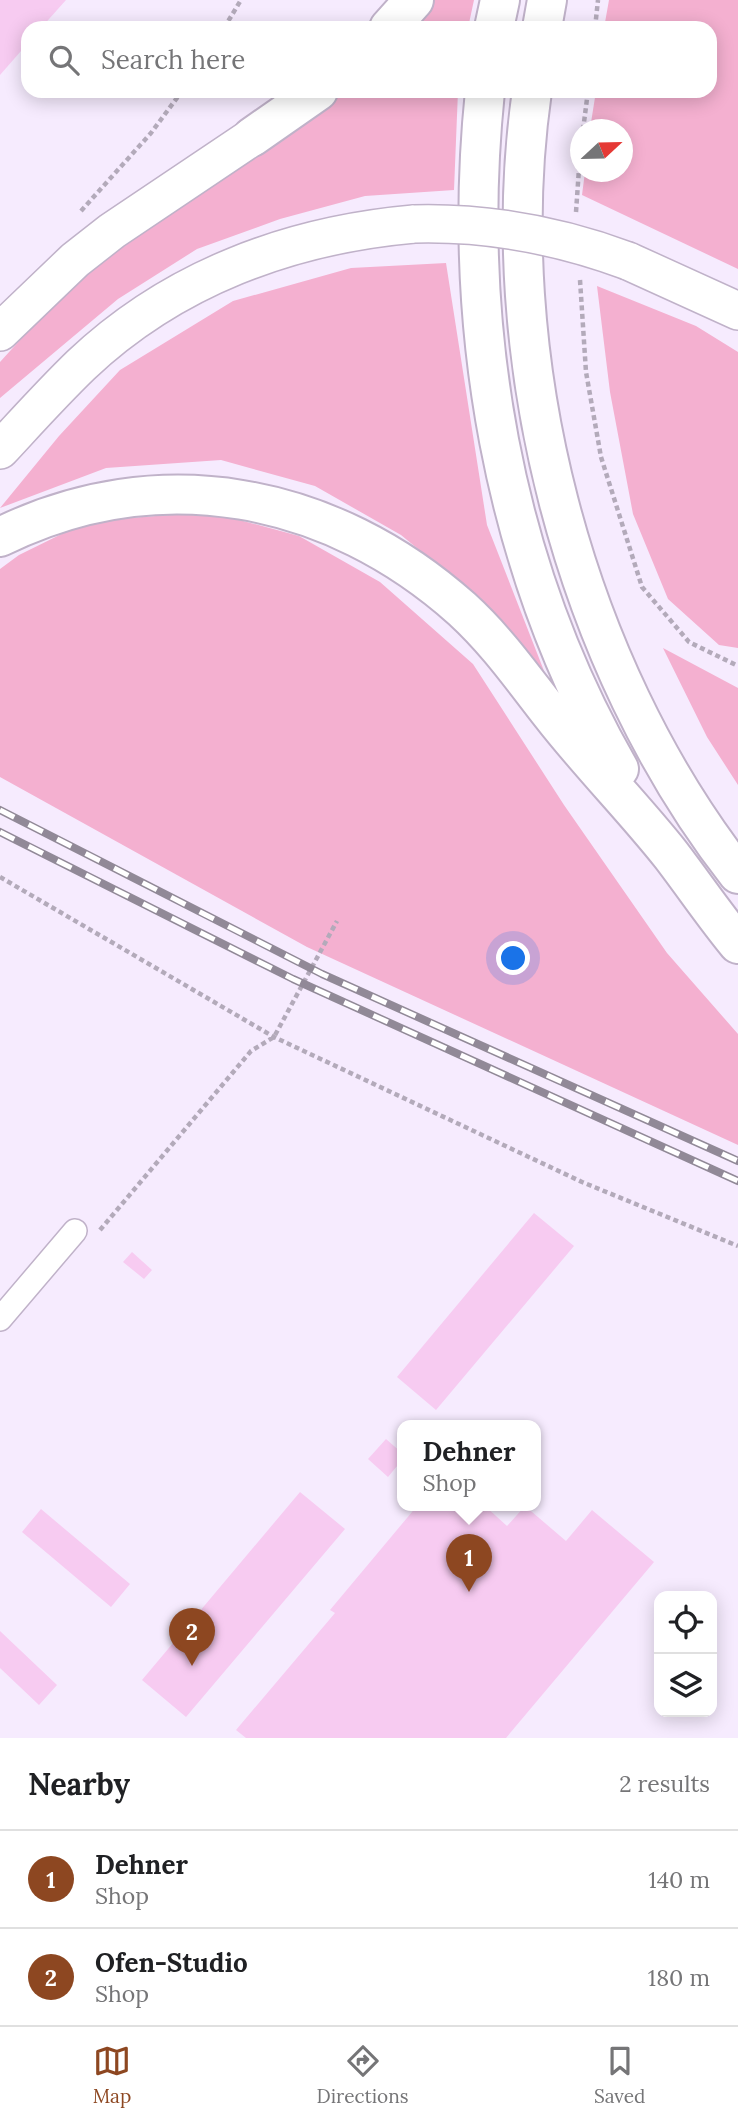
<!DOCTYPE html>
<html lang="en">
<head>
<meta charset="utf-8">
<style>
  body { margin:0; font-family:Lora,serif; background:#f2f2f2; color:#202124 }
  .controls { position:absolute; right:21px; bottom:21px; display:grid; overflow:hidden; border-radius:14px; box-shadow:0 4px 18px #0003 }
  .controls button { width:63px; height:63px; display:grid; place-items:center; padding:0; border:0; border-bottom:2px solid #e0e0e0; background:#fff; color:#202124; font:35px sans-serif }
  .compass { position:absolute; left:570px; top:119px; width:63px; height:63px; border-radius:50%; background:#fff; box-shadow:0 4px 18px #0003; rotate:68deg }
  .you { position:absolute; left:514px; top:959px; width:24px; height:24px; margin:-18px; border:5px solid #fff; border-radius:50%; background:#1a73e8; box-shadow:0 0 0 10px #1a73e833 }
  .badge { display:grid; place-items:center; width:46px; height:46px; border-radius:50%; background:#8d4721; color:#fff; font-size:23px; font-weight:700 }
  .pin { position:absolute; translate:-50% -58px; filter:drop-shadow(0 2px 4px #0008) }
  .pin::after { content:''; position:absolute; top:37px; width:24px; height:21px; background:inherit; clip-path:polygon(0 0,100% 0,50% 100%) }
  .popup { position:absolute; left:397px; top:1420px; width:144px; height:91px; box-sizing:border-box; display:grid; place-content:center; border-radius:14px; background:#fff; filter:drop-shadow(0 2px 5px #0005); font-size:23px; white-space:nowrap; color:#757577 }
  .popup b { font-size:26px; color:#202124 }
  .popup::after { content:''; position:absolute; left:50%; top:100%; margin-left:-14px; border:14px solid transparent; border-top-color:#fff }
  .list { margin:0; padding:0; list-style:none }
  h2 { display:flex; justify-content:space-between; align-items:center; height:91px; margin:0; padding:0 28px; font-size:30px }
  h2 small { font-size:23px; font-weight:400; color:#757577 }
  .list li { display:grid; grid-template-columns:46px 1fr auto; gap:21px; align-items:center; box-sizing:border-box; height:98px; padding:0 28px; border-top:2px solid #e0e0e0 }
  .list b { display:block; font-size:26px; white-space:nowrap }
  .list p { margin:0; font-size:23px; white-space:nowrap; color:#757577 }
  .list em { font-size:23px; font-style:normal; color:#757577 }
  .icon { flex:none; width:38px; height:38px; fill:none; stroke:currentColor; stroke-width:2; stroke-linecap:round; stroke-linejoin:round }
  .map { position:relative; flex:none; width:738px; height:1738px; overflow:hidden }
  .search { position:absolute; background:#fff; box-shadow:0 4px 18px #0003; left:21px; right:21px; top:21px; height:77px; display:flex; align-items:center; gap:18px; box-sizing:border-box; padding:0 24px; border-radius:21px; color:#757577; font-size:26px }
  .sheet { height:287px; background:#fff }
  nav { display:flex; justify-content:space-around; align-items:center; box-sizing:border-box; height:98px; border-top:2px solid #e0e0e0; background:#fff; font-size:19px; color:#757577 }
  nav a { display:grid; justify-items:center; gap:4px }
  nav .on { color:#8d4721 }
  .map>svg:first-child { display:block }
</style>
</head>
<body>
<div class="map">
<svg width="738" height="1738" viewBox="0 0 738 1738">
  <rect width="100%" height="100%" fill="#f6ebfe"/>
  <path fill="#f4b0d0" d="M434,0H474L468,28H411Z
    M609,0H738V269L582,195L585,172H622V130L590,129L596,91H710V28H604Z
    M344,91H458L454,190L365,196L280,219L197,249L118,299L0,398V362L72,283Z
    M446,263L487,525L546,676L480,600L401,535L315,486L221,460L106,468L0,508L59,436L120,370L233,301L351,268Z
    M597,286L696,326L738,352V648L719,645L668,599L633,514L610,392Z
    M210,512L299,536L380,582L473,664L564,805L667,953L738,1034V1145L307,947L0,777V569L19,555L88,521Z
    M663,648L738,688V785L707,737Z"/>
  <path fill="#f7cbf1" d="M0,0H66L41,28H28V43L0,75Z
    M534,1213L574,1246L436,1410L397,1377Z
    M132,1252L152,1270L144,1279L123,1262Z
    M386,1439L402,1453V1460L388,1477L368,1459Z
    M300,1492L345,1529L186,1717L142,1680Z
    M417,1506H485L507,1526L525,1506L566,1541L592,1510L654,1562L506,1738H246L236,1730L335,1613L330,1610Z
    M41,1509L130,1584L111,1607L22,1532Z
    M0,1631L57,1685L39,1705L0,1668Z"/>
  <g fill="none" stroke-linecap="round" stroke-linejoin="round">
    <defs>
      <path id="street" d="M0,1319L75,1231"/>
      <path id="primary" d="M628,261L738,311
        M0,332L75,260L112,231L252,137
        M0,450C27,421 53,392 81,365C173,278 290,235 414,224"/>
      <path id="highway" d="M389,28L414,0
        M494,28L500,0
        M542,28L547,0
        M485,91C461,324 502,565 619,769
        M532,91C494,354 573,664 738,874
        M252,137L318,91
        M0,537C159,459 331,492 462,609C497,641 522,677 551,714C589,763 633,807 671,855C694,885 714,915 738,944"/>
    </defs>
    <use href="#street" stroke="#c0b2c9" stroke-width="26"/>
    <use href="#primary" stroke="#c0b2c9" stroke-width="40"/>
    <use href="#highway" stroke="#c0b2c9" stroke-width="42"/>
    <path stroke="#b3aaba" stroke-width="4.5" stroke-dasharray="5 3.5" stroke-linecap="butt" d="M224,28L241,0
      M595,28L598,0
      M583,130L588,91
      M81,211L151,133L182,91
      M576,212L580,154
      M580,280L586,372L601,457L642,587L689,642L738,666
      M0,877L274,1037L582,1182L738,1246
      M100,1230L251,1051L274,1037L337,921"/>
    <use href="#street" stroke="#fff" stroke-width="23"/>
    <use href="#primary" stroke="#fff" stroke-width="37"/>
    <use href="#highway" stroke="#fff" stroke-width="38"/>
    <defs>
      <path id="rail" d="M0,810L322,974L738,1161
        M0,832L293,979L738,1181"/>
    </defs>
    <use href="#rail" stroke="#918997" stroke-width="8"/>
    <use href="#rail" stroke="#fff" stroke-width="5" stroke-dasharray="16" stroke-linecap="butt"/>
    <defs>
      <path id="primary-bridge" d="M414,224C489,222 558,235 628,261"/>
    </defs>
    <use href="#primary-bridge" stroke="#c0b2c9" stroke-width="40" stroke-linecap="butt"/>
    <use href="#primary-bridge" stroke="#fff" stroke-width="37"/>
  </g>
</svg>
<div class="controls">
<button><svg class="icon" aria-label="locate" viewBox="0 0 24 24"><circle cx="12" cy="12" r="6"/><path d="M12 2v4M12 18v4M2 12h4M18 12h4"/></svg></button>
<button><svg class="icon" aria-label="layers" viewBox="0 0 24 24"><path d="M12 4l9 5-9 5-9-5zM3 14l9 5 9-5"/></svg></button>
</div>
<svg class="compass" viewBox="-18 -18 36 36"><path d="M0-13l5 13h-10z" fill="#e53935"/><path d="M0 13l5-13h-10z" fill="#757577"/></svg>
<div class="you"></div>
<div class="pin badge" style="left:469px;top:1592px">1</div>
<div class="popup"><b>Dehner</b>Shop</div>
<div class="pin badge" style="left:192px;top:1666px">2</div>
<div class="search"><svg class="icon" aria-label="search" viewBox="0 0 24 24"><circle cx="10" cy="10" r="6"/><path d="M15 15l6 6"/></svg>Search here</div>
</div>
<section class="sheet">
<h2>Nearby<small>2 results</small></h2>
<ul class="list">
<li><span class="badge">1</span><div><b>Dehner</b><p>Shop</p></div><em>140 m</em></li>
<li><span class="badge">2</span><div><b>Ofen-Studio</b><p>Shop</p></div><em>180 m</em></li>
</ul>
</section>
<nav>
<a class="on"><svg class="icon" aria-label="map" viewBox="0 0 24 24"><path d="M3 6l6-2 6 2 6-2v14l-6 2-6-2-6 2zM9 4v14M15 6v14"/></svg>Map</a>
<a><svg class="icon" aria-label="directions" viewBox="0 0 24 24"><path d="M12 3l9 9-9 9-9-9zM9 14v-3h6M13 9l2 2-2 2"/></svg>Directions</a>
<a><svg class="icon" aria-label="saved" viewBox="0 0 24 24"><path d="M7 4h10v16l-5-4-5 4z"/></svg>Saved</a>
</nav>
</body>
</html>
